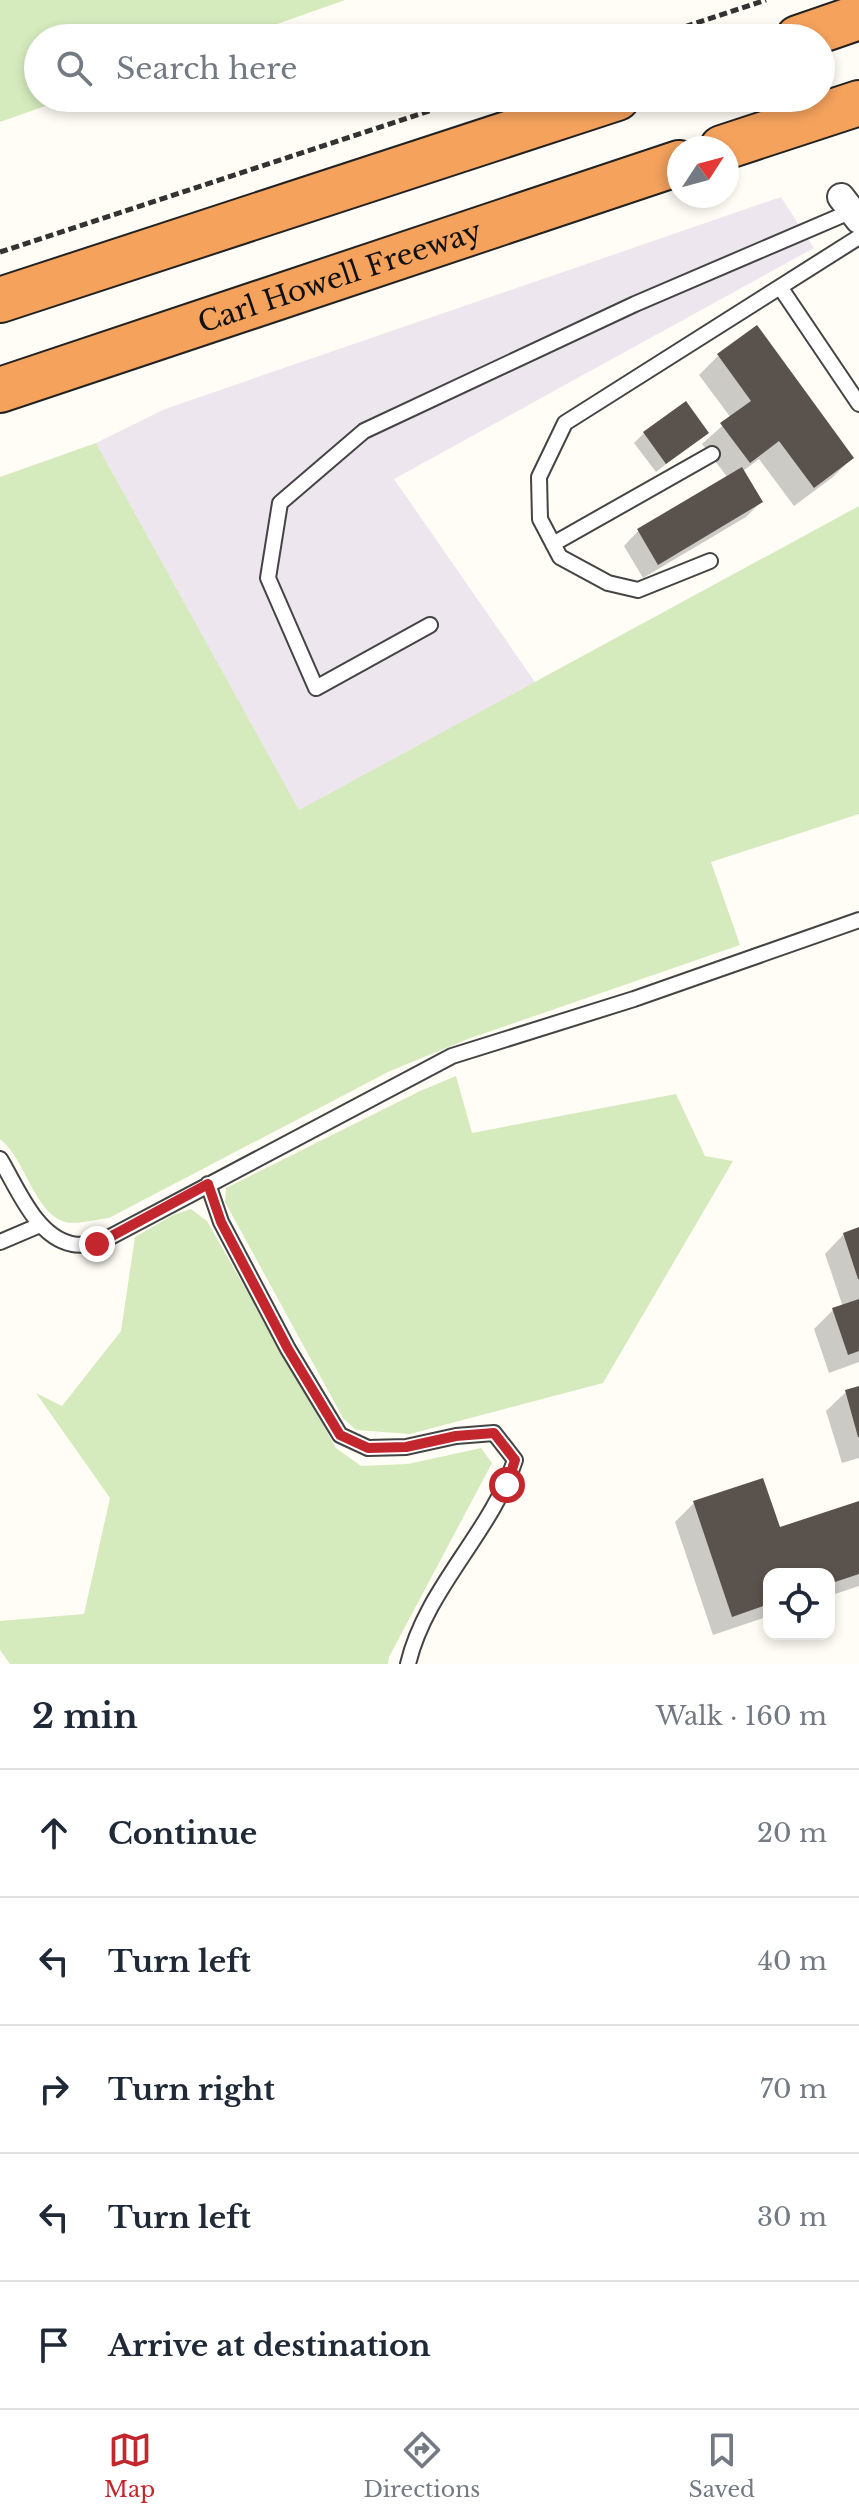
<!DOCTYPE html>
<html lang="en">
<head>
<meta charset="utf-8">
<style>
  body { margin:0; font-family:"Libre Baskerville",serif; background:#f6f6f7; color:#1f2937 }
  .controls { position:absolute; right:24px; bottom:24px; display:grid; overflow:hidden; border-radius:16px; box-shadow:0 4px 12px #0003 }
  .controls button { width:72px; height:72px; display:grid; place-items:center; padding:0; border:0; border-bottom:2px solid #e0e1e3; background:#fff; color:#1f2937; font:40px sans-serif }
  .compass { position:absolute; left:667px; top:136px; width:72px; height:72px; border-radius:50%; background:#fff; box-shadow:0 4px 12px #0003; rotate:54deg }
  .stop { position:absolute; width:24px; height:24px; margin:-18px; border:6px solid #c4262e; border-radius:50%; background:#fff }
  .stop.end { background:#c4262e; border-color:#fff; box-shadow:0 2px 8px #0008 }
  .list { margin:0; padding:0; list-style:none }
  h2 { display:flex; justify-content:space-between; align-items:center; height:104px; margin:0; padding:0 32px; font-size:34px }
  h2 small { font-size:26px; font-weight:400; color:#747a83 }
  .list li { display:grid; grid-template-columns:52px 1fr auto; gap:24px; align-items:center; box-sizing:border-box; height:128px; padding:0 32px; border-top:2px solid #e0e1e3 }
  .list b { display:block; font-size:30px; white-space:nowrap }
  .list em { font-size:26px; font-style:normal; color:#747a83 }
  .icon { flex:none; width:44px; height:44px; fill:none; stroke:currentColor; stroke-width:2; stroke-linecap:round; stroke-linejoin:round }
  .map { position:relative; flex:none; width:859px; height:1664px; overflow:hidden }
  .search { position:absolute; background:#fff; box-shadow:0 4px 12px #0003; left:24px; right:24px; top:24px; height:88px; display:flex; align-items:center; gap:20px; box-sizing:border-box; padding:0 28px; border-radius:44px; color:#747a83; font-size:30px }
  .sheet { height:744px; background:#fff }
  nav { display:flex; justify-content:space-around; align-items:center; box-sizing:border-box; height:112px; border-top:2px solid #e0e1e3; background:#fff; font-size:22px; color:#747a83 }
  nav a { display:grid; justify-items:center; gap:4px }
  nav .on { color:#c4262e }
  .map>svg:first-child { display:block }
</style>
</head>
<body>
<div class="map">
<svg width="859" height="1664" viewBox="0 0 859 1664">
  <rect width="100%" height="100%" fill="#fffdf5"/>
  <path fill="#eee6ef" d="M781,197L814,248L394,479L535,682L299,811L96,443L165,409Z"/>
  <path fill="#d5ebbd" d="M0,0H345L238,38H38V98H68L0,122Z
    M96,443L299,810L859,506V814L711,862L740,945L468,1039L390,1071L109,1218C97,1219 77,1225 65,1222C34,1213 25,1158 0,1139V477Z
    M456,1076L472,1133L676,1094L705,1156L733,1161L603,1383L410,1434L356,1430L343,1418L225,1202L226,1188L420,1091Z
    M191,1209L207,1221L336,1448L361,1466L408,1464L481,1448L492,1463L389,1657L388,1664H10L0,1650V1621L84,1614L110,1498L36,1393L62,1406L121,1331L135,1237L173,1215Z"/>
  <path fill="#0003" d="M718,356L852,458L833,477L794,506L759,459L743,471L761,502L746,517L643,578L624,546L638,531L728,478L702,444L731,418L699,375Z
    M644,433H706L656,472L634,443Z
    M859,1229V1362L829,1373L814,1329L833,1310L843,1307L825,1254L844,1234Z
    M859,1388V1458L842,1463L826,1411L846,1392Z
    M694,1503L779,1530L859,1503V1586L829,1596V1574H769V1616L713,1635L675,1522Z"/>
  <path fill="#5a524d" d="M757,325L854,458L814,488L779,441L750,463L720,423L751,401L717,354Z
    M686,401L709,433L666,464L643,432Z
    M742,467L763,502L658,565L637,529Z
    M859,1227V1279H858L843,1233Z
    M859,1299V1351L848,1355L832,1308Z
    M859,1386V1437H858L845,1390Z
    M763,1478L780,1527L859,1501V1574L829,1584V1574H769V1604L732,1617L693,1501Z"/>
  <g fill="none" stroke-linecap="round" stroke-linejoin="round">
    <defs>
      <path id="lane" d="M780,287L859,404
        M553,544L712,454
        M710,561L638,590L608,583L560,557L540,519L539,477L565,423L859,237
        M430,625L316,688L268,578L280,503L364,431L635,304L852,211
        M0,1159C17,1187 36,1237 72,1244C80,1246 89,1244 97,1244L452,1056L634,999L859,920
        M208,1184L221,1222L288,1349L340,1435L368,1448L406,1447L456,1436L494,1433L515,1460C491,1533 426,1588 408,1664
        M0,1242L40,1225"/>
      <path id="street" d="M841,197L859,220"/>
      <g id="highway">
        <path d="M798,38L859,17"/>
        <path d="M722,148L859,103"/>
        <path d="M0,300L617,98"/>
        <path id="s1" d="M0,390L679,163"/>
      </g>
    </defs>
    <use href="#lane" stroke="#444" stroke-width="18"/>
    <use href="#street" stroke="#444" stroke-width="30"/>
    <use href="#highway" stroke="#222" stroke-width="48"/>
    <path stroke="#333" stroke-width="5" stroke-dasharray="8 4" stroke-linecap="butt" d="M651,38L766,0
      M0,252L469,98"/>
    <use href="#lane" stroke="#fff" stroke-width="14"/>
    <use href="#street" stroke="#fff" stroke-width="26"/>
    <use href="#highway" stroke="#f5a25d" stroke-width="44"/>
  </g>
  <g fill="none" stroke-linecap="round" stroke-linejoin="round">
    <path stroke="#c4262e" stroke-width="10" d="M97,1244L208,1184L221,1222L288,1349L340,1435L368,1448L406,1447L456,1436L494,1433L515,1460L507,1485"/>
  </g>
  <g text-anchor="middle" dominant-baseline="central" stroke-width="8" stroke-linejoin="round" paint-order="stroke">
    <g font-size="28" fill="#111" stroke="#fff">
      <text stroke="none"><textPath href="#s1" startOffset="358">Carl Howell Freeway</textPath></text>
    </g>
  </g>
</svg>
<div class="controls">
<button><svg class="icon" aria-label="locate" viewBox="0 0 24 24"><circle cx="12" cy="12" r="6"/><path d="M12 2v4M12 18v4M2 12h4M18 12h4"/></svg></button>
</div>
<svg class="compass" viewBox="-18 -18 36 36"><path d="M0-13l5 13h-10z" fill="#e53935"/><path d="M0 13l5-13h-10z" fill="#747a83"/></svg>
<div class="stop" style="left:507px;top:1485px"></div>
<div class="stop end" style="left:97px;top:1244px"></div>
<div class="search"><svg class="icon" aria-label="search" viewBox="0 0 24 24"><circle cx="10" cy="10" r="6"/><path d="M15 15l6 6"/></svg>Search here</div>
</div>
<section class="sheet">
<h2>2 min<small>Walk · 160 m</small></h2>
<ul class="list">
<li><svg class="icon" aria-label="ahead" viewBox="0 0 24 24"><path d="M12 20V5M6 11l6-6 6 6"/></svg><div><b>Continue</b></div><em>20 m</em></li>
<li><svg class="icon" aria-label="left" viewBox="0 0 24 24"><path d="M17 20v-9H6M10 6l-5 5 5 5"/></svg><div><b>Turn left</b></div><em>40 m</em></li>
<li><svg class="icon" aria-label="right" viewBox="0 0 24 24"><path d="M7 20v-9h11M14 6l5 5-5 5"/></svg><div><b>Turn right</b></div><em>70 m</em></li>
<li><svg class="icon" aria-label="left" viewBox="0 0 24 24"><path d="M17 20v-9H6M10 6l-5 5 5 5"/></svg><div><b>Turn left</b></div><em>30 m</em></li>
<li><svg class="icon" aria-label="arrive" viewBox="0 0 24 24"><path d="M6 21V4h12l-3 4 3 4H6"/></svg><div><b>Arrive at destination</b></div></li>
</ul>
</section>
<nav>
<a class="on"><svg class="icon" aria-label="map" viewBox="0 0 24 24"><path d="M3 6l6-2 6 2 6-2v14l-6 2-6-2-6 2zM9 4v14M15 6v14"/></svg>Map</a>
<a><svg class="icon" aria-label="directions" viewBox="0 0 24 24"><path d="M12 3l9 9-9 9-9-9zM9 14v-3h6M13 9l2 2-2 2"/></svg>Directions</a>
<a><svg class="icon" aria-label="saved" viewBox="0 0 24 24"><path d="M7 4h10v16l-5-4-5 4z"/></svg>Saved</a>
</nav>
</body>
</html>
